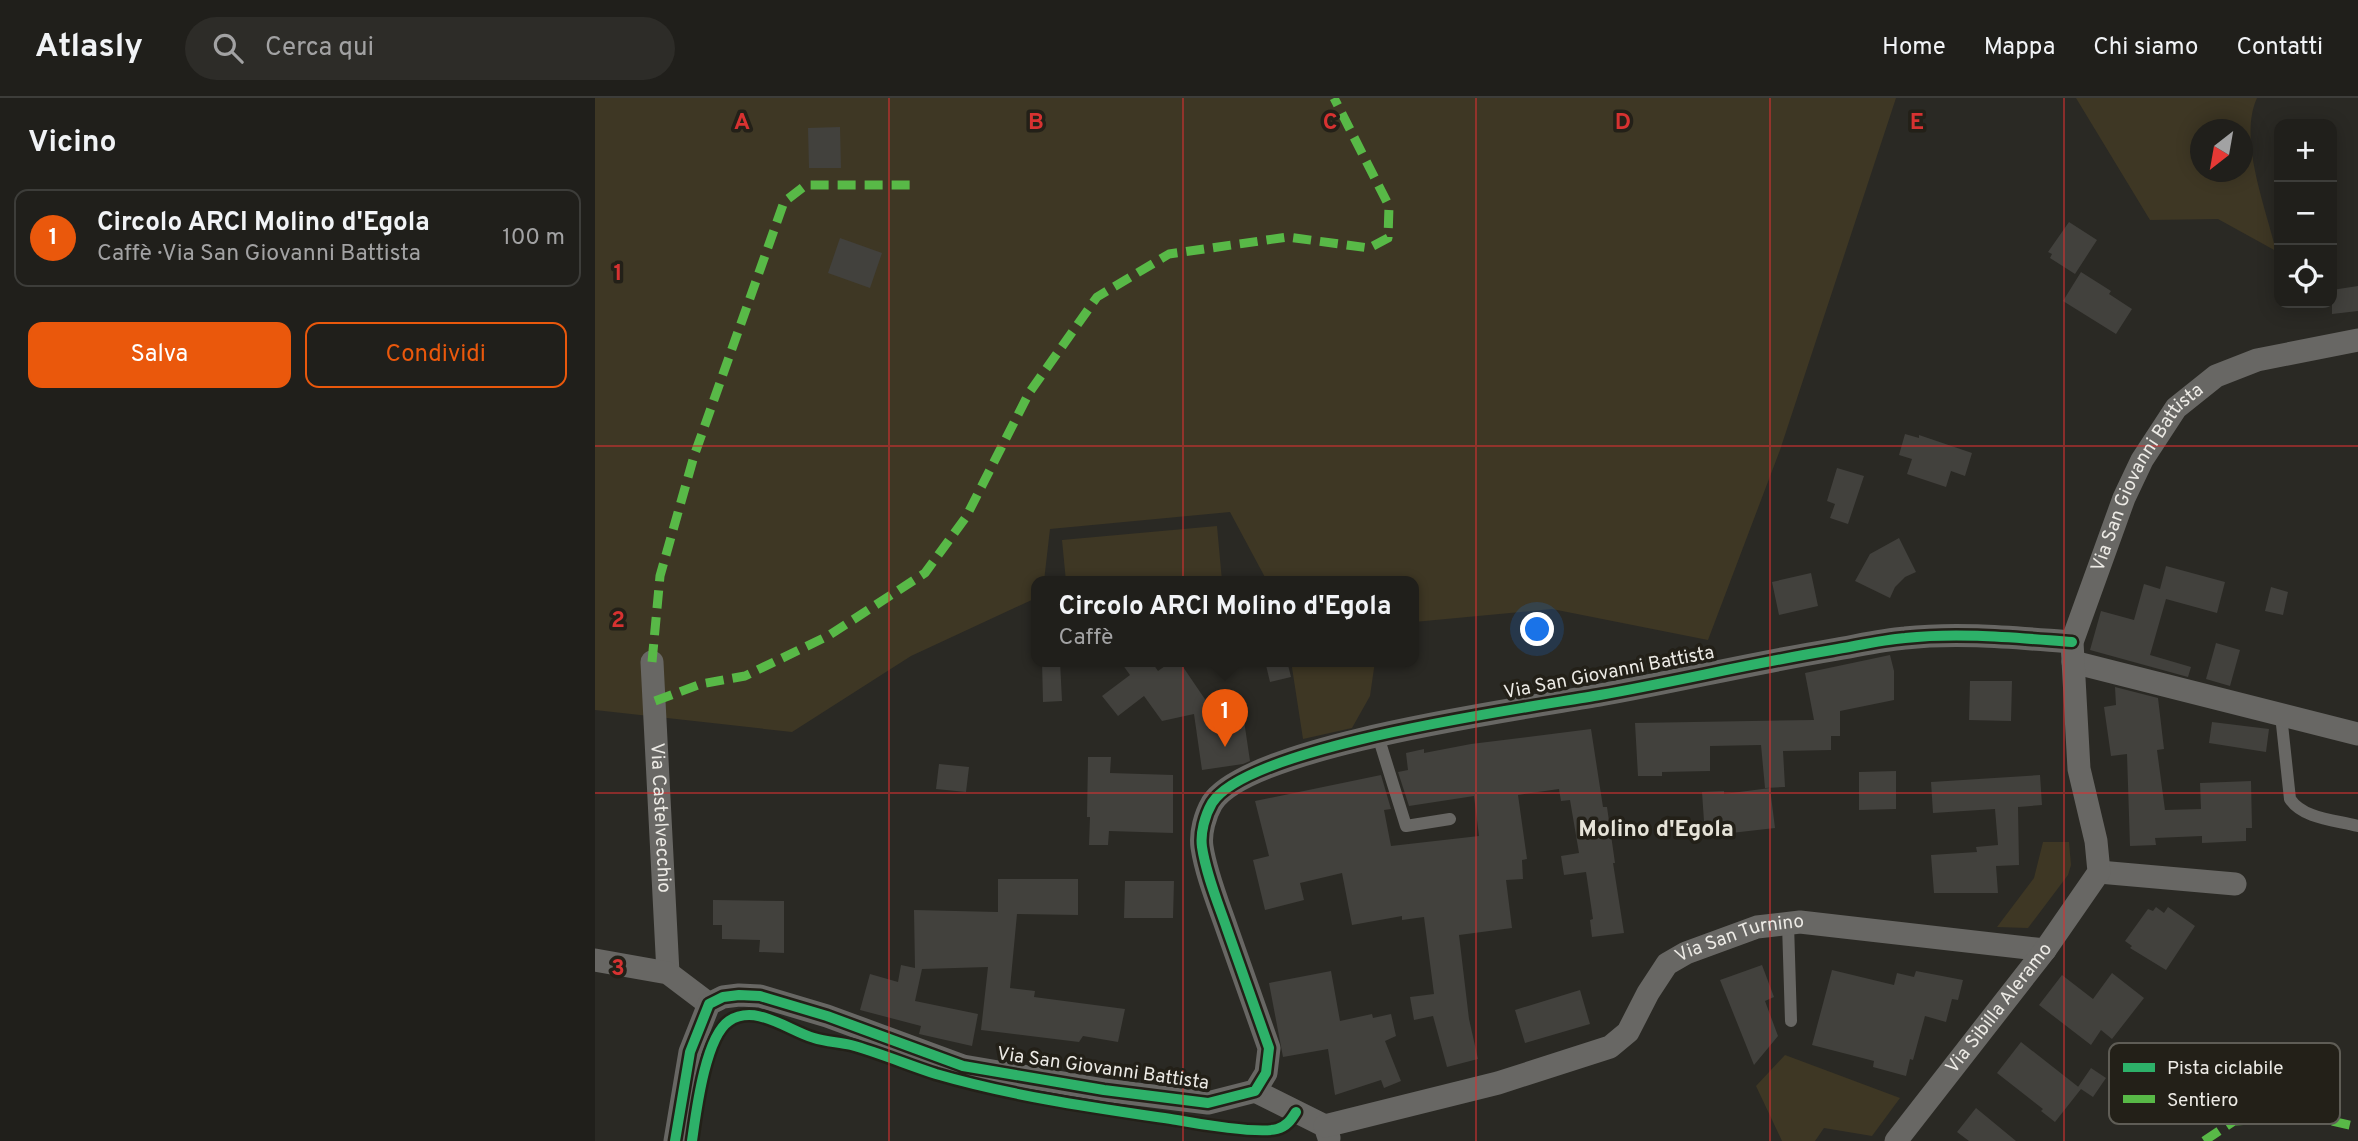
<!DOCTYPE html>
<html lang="it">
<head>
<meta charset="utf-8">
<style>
  body { margin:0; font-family:Overpass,sans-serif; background:#2d2c28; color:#f1f3f6 }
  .controls { position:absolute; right:21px; top:21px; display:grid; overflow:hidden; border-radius:14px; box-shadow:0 4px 18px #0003 }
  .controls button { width:63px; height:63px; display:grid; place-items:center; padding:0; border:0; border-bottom:2px solid #3d3d3a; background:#201f1b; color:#f1f3f6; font:35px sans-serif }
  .compass { position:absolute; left:1595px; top:21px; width:63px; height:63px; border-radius:50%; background:#201f1b; box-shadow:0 4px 18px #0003; rotate:211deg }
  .you { position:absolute; left:943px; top:532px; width:24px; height:24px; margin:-18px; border:5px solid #fff; border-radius:50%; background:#1a73e8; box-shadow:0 0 0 10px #1a73e833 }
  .badge { display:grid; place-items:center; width:46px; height:46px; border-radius:50%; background:#ea580c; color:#fff; font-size:23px; font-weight:700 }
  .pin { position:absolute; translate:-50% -58px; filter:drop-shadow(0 2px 4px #0008) }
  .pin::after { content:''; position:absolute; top:37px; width:24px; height:21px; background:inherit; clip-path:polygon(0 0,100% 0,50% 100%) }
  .popup { position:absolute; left:436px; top:478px; width:388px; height:91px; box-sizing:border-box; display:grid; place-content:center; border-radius:14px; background:#201f1b; filter:drop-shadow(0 2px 5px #0005); font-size:23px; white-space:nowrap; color:#a2a2a3 }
  .popup b { font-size:26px; color:#f1f3f6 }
  .popup::after { content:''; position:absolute; left:50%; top:100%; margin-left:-14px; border:14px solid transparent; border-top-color:#201f1b }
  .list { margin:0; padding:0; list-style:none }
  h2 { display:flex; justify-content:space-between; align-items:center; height:91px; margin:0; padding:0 28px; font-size:30px }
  h2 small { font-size:23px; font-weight:400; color:#a2a2a3 }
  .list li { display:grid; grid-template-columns:46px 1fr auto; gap:21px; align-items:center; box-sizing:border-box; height:98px; margin:0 14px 14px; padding:0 14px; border:2px solid #3d3d3a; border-radius:14px }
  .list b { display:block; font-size:26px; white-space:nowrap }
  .list p { margin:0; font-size:23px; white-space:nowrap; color:#a2a2a3 }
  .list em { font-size:23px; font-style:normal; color:#a2a2a3 }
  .actions { display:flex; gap:14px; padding:21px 28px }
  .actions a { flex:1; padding:16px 0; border:2px solid #ea580c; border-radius:14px; text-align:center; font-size:24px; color:#ea580c }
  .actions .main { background:#ea580c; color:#fff }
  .icon { flex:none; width:38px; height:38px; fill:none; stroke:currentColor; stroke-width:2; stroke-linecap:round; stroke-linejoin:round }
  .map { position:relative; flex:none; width:1763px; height:1043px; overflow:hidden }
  header { display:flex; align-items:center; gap:42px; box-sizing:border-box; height:98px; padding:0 35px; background:#201f1b; border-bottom:2px solid #3d3d3a }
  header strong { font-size:33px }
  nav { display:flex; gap:38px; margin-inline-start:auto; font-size:24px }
  .search { width:490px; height:63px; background:#2d2c28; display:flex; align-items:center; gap:18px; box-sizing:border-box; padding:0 24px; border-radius:38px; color:#a2a2a3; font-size:26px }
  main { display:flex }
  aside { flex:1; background:#201f1b }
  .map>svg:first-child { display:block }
</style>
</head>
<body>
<header>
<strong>Atlasly</strong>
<div class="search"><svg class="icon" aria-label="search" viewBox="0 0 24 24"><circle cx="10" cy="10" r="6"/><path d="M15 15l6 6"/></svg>Cerca qui</div>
<nav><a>Home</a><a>Mappa</a><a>Chi siamo</a><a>Contatti</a></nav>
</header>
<main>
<aside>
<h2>Vicino<small></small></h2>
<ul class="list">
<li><span class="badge">1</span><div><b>Circolo ARCI Molino d'Egola</b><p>Caffè · Via San Giovanni Battista</p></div><em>100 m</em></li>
</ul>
<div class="actions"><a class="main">Salva</a><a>Condividi</a></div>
</aside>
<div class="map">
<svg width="1763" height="1043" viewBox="0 0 1763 1043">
  <rect width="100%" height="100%" fill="#2a2924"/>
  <path fill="#3e3724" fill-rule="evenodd" d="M0,0H1301L1185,352L1113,542L957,511L819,524V483H672L635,414L455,431L449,483H441V500L316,558L197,634L0,612Z
    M1481,0H1662C1643,41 1671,110 1681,153L1623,121L1555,122ZM1605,32H1647V74H1605Z
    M622,428L627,483H471L467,442Z
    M696,563H780L775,598L757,630L708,641Z
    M1448,744H1474L1476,767L1473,777L1433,830L1402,829L1439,780Z
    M1190,957L1305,1000L1277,1038L1229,1030L1220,1043H1187L1161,988Z"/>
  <path fill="#42413d" d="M245,29L246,70H214L213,30Z
    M1474,124L1502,142L1480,176L1455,160L1457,156L1453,154Z
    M245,140L287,155L275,190L233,175Z
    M1486,174L1516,193L1514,196L1537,211L1521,236L1468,203Z
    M1763,188V213L1737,216V192Z
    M1310,336L1324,340V337L1377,355L1370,378L1356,373L1351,389L1312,376L1317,361L1304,357Z
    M1242,370L1269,378L1253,426L1235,420L1240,406L1232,403Z
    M1304,440L1321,474L1310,479L1300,489L1295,500L1260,483L1275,456Z
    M1571,468L1630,484L1622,515L1571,501L1555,557L1596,569L1593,579L1495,552L1506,513L1539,522L1549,486L1565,491Z
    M1216,475L1223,508L1184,517L1177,484Z
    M1676,489L1693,494L1688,517L1670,513Z
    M1621,545L1645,552L1635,588L1611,581Z
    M1295,557L1299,573V602L1245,613V638H1236V652L1188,653L1190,689L1170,690L1166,647L1115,648V673L1067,674V678H1043L1040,625L1219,622L1210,575Z
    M447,563H465L467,603L448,604Z
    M525,563H556L563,573L577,563H584L618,613L647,609L655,663L648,666L607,672L599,616L567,623L549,598L523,618L507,598L535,577Z
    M670,563H692L696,579L675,584Z
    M1375,583H1417L1416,623L1374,622Z
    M1520,589L1563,600L1569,651L1562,652L1570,712L1606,711L1605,685L1656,683L1657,730H1651V743L1607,745V738L1560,740L1561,747L1535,748L1532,656L1516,658L1509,609L1521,607Z
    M1617,624L1674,631L1671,654L1614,645Z
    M996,631L1008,709H1012L1020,765H1018L1029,835L997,839L995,822L998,821L991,774L969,777L966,758L984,755L975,702L966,703L964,691L923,697L932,761L927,762L928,781L911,782L917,830L864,837L874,921L883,961L852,969L838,918L819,922L815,899L839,896L829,819L807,822V818L757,827L747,775L705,785L709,802L670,812L658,762L674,758L660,703L786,677L796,711L789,712L796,748L884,738L879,698L814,708L803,674L813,672L811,655L829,651V655L876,646Z
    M493,659H516L515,675L578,677V735L514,733L513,747H494L495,719H492Z
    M344,666L374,669L371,694L341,691Z
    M1301,673V711L1264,712V674Z
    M1445,677L1447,707L1423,709L1424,767L1401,768L1403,795H1339L1336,757L1382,754L1381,749L1403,747L1400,711L1338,715L1336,684Z
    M1175,690L1180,730L1110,738L1107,694L1129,693V696Z
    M403,781H483V817L422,816L415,890L440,893L439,899L530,911L523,944L488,938L484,944L386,932L393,869L327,871L320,903L383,916L377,948L324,936L326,928L265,912L275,876L303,884L306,867L320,870L319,812L403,814Z
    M530,783H579L578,820H529Z
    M118,802L189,803V855L164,854L165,842L127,841V827H118Z
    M1561,809L1569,815L1573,809L1600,828L1571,872L1535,850L1537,848L1530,843L1553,811L1558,813Z
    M1167,867L1179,899L1170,903L1183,938L1159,967L1125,882Z
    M1237,872L1299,887L1302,875L1319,879L1321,873L1368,882L1363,902L1357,901L1351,924L1330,918L1318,962L1315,961L1311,978L1278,969L1279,963L1217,947Z
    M736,873L745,923L777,916L778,920L796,916L801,938L790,943L806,983L789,990L786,982L740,997L733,951L688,959L674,885Z
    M1517,875L1549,900L1517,941L1506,932L1496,947L1444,907L1467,877L1498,901Z
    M985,892L995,926L930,945L920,912Z
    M1426,944L1486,991L1460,1024L1446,1013L1448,1011L1402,975Z
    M1496,970L1511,980L1498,999L1483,989Z
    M1381,1010L1421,1043H1374L1362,1034Z"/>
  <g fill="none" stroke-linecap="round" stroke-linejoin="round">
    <path stroke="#686764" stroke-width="12" d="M1686,617L1695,701C1708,721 1741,722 1763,728
      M783,638L811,728L855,721
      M1193,826L1196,923"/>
    <g stroke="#686764" stroke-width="23">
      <path id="s1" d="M57,564L73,875"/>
      <path d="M1478,564L1763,636"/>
      <path d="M1504,774L1640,786"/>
      <path d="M0,862L73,875L114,906"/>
      <path d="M660,993L730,1028L734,1040"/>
      <path id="s2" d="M730,1028L903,985L1015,949L1033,934L1053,895L1072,866L1091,855L1162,829L1205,824L1450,852"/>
      <path d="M80,1043L95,954L114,906L128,899L144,897L165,898L232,918L368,968L509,992L613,1005L660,993L671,975L674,950C660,911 646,871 632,831C623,805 611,776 607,749C605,735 610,717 617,705C654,647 932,610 1005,597C1083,583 1159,565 1237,552C1261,548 1286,542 1310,540C1365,534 1422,540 1477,544"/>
      <path id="s3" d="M1301,1043L1450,852L1504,774L1501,743L1484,671L1477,544L1529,400L1547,362L1581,310L1621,278L1662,262L1763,242"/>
    </g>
    <path stroke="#58b947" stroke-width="9" stroke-dasharray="18 9" stroke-linecap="butt" d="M57,564L65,478L99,358L189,104L211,87H317
      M60,603L106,586L150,578L233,538L330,475L371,419L434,295L502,199L574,156L693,139L774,150L793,140L794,108L739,0
      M1609,1043L1639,1023L1715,1018L1763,1029"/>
    <defs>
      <path id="cycleway" d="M80,1043L95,954L114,906L128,899L144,897L165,898L232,918L368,968L509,992L613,1005L660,993L671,975L674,950C660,911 646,871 632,831C623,805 611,776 607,749C605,735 610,717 617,705C654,647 932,610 1005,597C1083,583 1159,565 1237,552C1261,548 1286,542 1310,540C1365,534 1422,540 1477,544
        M97,1043C101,1015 110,939 134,923C161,905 194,933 219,940C231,944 244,944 256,947C285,955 313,967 341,976C420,999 501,1010 582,1022C603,1026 664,1036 682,1031C692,1028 696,1022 701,1014"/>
    </defs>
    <use href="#cycleway" stroke="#232018" stroke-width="15"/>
    <use href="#cycleway" stroke="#2db169" stroke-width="10"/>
  </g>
  <path fill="none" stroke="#d73231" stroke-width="2" stroke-opacity="0.55" d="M294,0V1043M588,0V1043M881,0V1043M1175,0V1043M1469,0V1043M0,348H1763M0,695H1763"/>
  <g text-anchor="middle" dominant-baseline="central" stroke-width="7" stroke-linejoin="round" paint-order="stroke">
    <g font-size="19" fill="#eceae5" stroke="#232018">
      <text stroke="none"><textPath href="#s3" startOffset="752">Via San Giovanni Battista</textPath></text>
      <text transform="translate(1014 575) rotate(-11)">Via San Giovanni Battista</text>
      <text stroke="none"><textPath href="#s1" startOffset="156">Via Castelvecchio</textPath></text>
      <text stroke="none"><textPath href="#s2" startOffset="476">Via San Turnino</textPath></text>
      <text stroke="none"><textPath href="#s3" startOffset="168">Via Sibilla Aleramo</textPath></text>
      <text transform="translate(508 971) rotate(8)">Via San Giovanni Battista</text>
    </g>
    <g font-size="23" font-weight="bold" fill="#e6e3d8" stroke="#232018">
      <text x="1061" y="732">Molino d'Egola</text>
    </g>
  </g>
  <rect x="1514" y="945" width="231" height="81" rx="10" fill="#232018" stroke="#5f5d56" stroke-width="2"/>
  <rect x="1528" y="965" width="32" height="9" fill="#2db169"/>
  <rect x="1528" y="997" width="32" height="8" fill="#58b947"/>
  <g font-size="19" fill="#eceae5">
    <text x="1572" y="976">Pista ciclabile</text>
    <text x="1572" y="1008">Sentiero</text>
  </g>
  <g font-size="23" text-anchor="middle" font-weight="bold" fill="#d73231" stroke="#232018" stroke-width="7" stroke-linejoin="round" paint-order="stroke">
    <text x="147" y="31">A</text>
    <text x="441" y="31">B</text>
    <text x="735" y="31">C</text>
    <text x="1028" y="31">D</text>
    <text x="1322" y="31">E</text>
    <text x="23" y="182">1</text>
    <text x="23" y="529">2</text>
    <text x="23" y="877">3</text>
  </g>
</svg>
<div class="controls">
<button>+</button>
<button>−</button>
<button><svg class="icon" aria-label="locate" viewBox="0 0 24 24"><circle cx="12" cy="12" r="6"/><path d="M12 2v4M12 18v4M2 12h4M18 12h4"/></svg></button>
</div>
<svg class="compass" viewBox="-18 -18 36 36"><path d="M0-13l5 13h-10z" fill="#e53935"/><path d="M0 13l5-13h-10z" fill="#a2a2a3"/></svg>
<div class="you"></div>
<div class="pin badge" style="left:630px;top:649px">1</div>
<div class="popup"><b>Circolo ARCI Molino d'Egola</b>Caffè</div>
</div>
</main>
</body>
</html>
